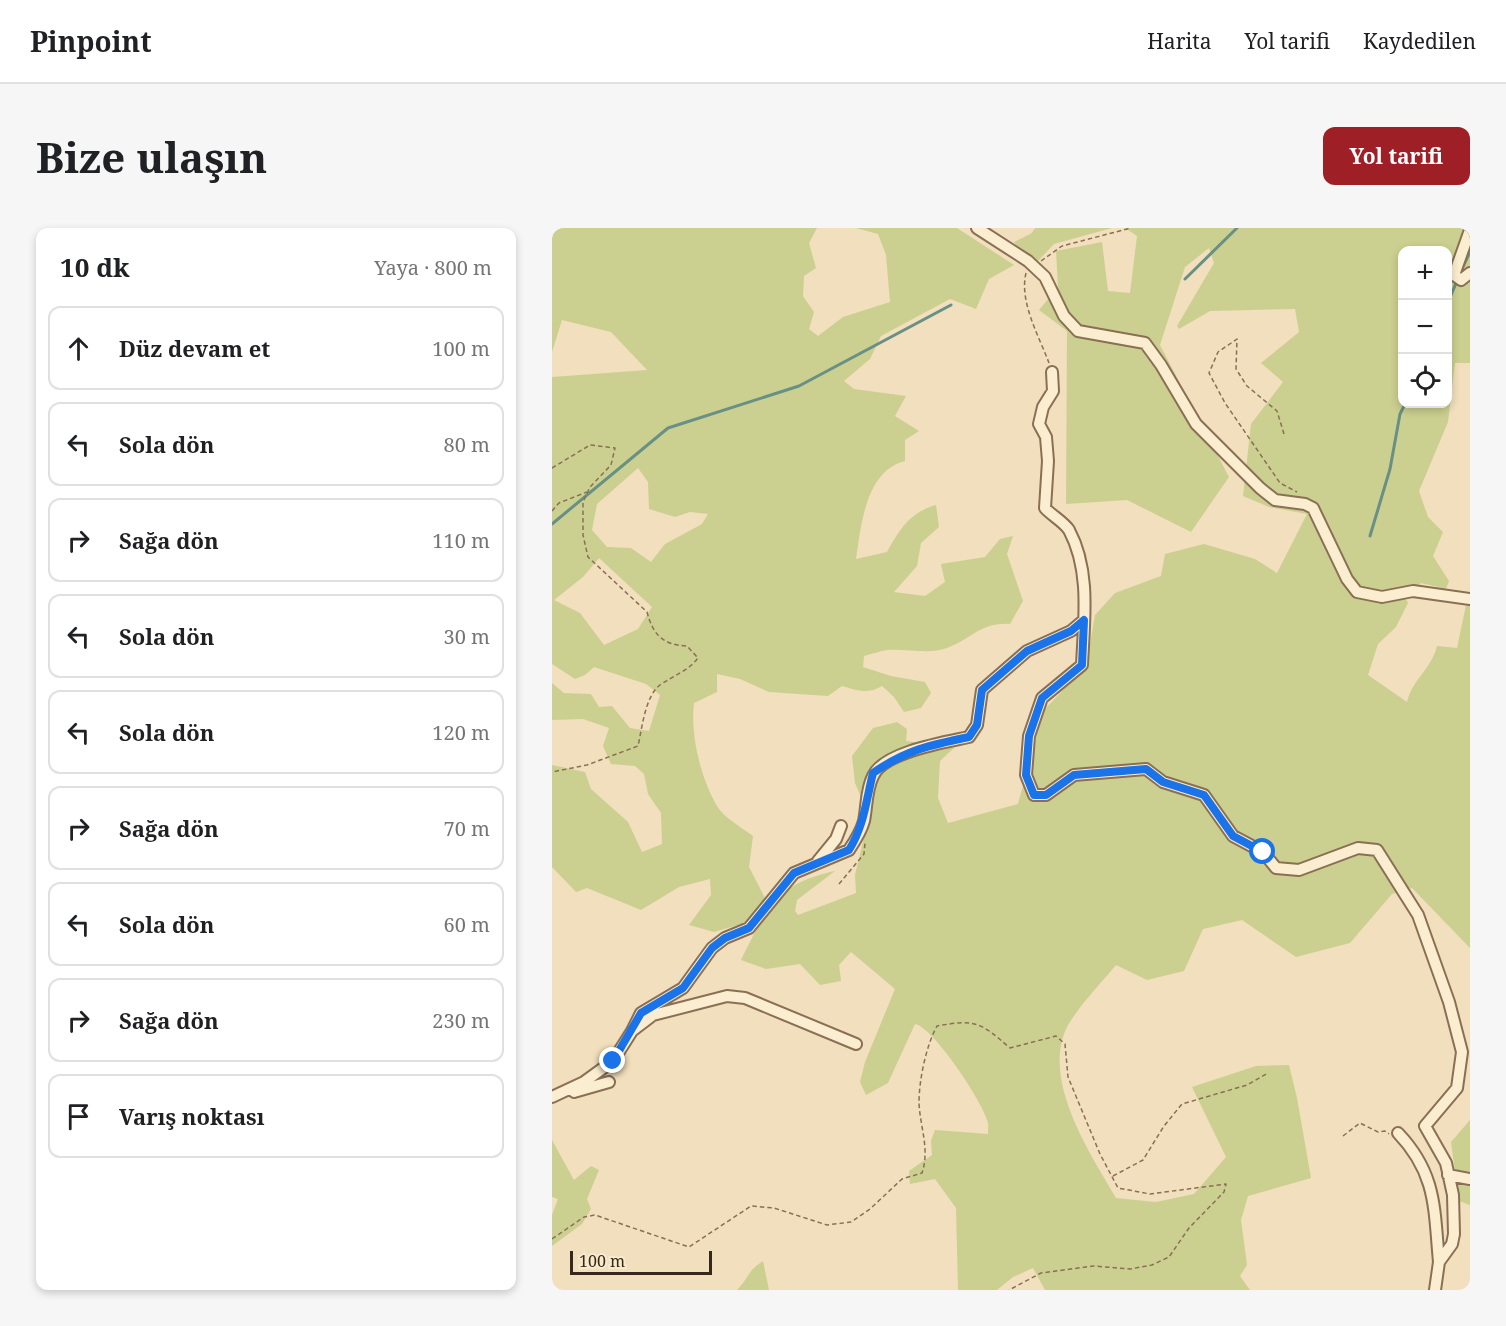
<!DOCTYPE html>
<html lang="tr">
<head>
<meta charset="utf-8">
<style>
  body { margin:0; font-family:"Noto Serif",serif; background:#f6f6f6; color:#202124 }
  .controls { position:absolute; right:18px; top:18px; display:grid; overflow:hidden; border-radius:12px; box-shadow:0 3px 9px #0003 }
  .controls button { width:54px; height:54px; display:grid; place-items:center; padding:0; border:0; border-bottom:2px solid #e0e0e0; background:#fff; color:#202124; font:30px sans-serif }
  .scale { position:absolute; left:18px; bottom:15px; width:142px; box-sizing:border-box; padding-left:6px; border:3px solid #38281b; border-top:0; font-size:16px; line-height:21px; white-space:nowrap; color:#38281b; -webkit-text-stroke:4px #f8eacd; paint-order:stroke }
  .stop { position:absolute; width:18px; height:18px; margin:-14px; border:4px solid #1a73e8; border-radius:50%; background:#fff }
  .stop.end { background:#1a73e8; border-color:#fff; box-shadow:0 2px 6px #0008 }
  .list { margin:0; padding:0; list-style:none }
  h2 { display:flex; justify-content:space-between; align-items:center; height:78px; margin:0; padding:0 24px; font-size:26px }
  h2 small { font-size:20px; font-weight:400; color:#757577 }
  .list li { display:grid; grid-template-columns:39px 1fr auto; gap:18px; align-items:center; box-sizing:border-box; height:84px; margin:0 12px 12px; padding:0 12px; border:2px solid #e0e0e0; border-radius:12px }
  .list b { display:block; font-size:22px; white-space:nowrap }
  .list em { font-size:20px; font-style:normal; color:#757577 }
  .icon { flex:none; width:33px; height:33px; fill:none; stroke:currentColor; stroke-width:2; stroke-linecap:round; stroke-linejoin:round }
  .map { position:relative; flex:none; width:918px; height:1062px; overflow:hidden; border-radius:12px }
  header { display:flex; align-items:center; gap:36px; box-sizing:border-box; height:84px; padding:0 30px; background:#fff; border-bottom:2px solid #e0e0e0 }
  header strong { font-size:28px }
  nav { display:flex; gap:33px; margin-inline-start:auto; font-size:21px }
  .intro { display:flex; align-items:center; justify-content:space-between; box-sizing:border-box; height:144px; padding:0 36px }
  h1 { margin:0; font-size:42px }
  .button { padding:15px 27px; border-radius:12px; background:#9e2026; color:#fff; font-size:21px; font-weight:700 }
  main { display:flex; gap:36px; padding:0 36px }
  aside { flex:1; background:#fff; border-radius:12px; box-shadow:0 3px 9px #0003 }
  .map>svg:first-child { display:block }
</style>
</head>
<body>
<header>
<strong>Pinpoint</strong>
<nav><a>Harita</a><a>Yol tarifi</a><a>Kaydedilen</a></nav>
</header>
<div class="intro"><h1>Bize ulaşın</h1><a class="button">Yol tarifi</a></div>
<main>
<aside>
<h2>10 dk<small>Yaya · 800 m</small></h2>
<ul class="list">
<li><svg class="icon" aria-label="ahead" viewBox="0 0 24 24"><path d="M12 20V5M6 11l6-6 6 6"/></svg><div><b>Düz devam et</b></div><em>100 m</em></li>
<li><svg class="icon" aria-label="left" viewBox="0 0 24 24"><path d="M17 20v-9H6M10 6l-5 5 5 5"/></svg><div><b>Sola dön</b></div><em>80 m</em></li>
<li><svg class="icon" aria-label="right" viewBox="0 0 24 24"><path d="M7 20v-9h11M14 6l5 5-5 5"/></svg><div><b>Sağa dön</b></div><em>110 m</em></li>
<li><svg class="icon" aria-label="left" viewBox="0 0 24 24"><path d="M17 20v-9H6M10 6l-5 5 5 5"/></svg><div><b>Sola dön</b></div><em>30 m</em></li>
<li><svg class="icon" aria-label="left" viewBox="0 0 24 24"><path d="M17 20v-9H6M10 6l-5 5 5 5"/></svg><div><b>Sola dön</b></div><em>120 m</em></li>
<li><svg class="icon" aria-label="right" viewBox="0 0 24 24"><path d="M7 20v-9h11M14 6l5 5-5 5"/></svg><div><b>Sağa dön</b></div><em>70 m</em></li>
<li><svg class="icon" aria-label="left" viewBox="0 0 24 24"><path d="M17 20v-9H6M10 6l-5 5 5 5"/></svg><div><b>Sola dön</b></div><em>60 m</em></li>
<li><svg class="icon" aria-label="right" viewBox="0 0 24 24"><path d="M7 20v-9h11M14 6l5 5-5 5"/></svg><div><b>Sağa dön</b></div><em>230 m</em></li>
<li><svg class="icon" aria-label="arrive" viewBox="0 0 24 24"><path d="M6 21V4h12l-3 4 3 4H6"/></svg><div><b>Varış noktası</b></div></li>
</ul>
</aside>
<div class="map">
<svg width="918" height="1062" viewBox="0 0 918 1062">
  <rect width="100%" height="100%" fill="#f1dfbd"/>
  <path fill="#cbd090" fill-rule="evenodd" d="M0,0H265L257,15L264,40L252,48L251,68L262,84L257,101L266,108L291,89L338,74L334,27L326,6L304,0H405L462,37L437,51L424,81L398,71L329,108L318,131L292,153L302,161L354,168L343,188L367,203L353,212V233C313,243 309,299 304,331L335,324C348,301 357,285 384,277L387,299L369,315L365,338L342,364L373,368L393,354L389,336L433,329L448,311L461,308L455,326L471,373L458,396C429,394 421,410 395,420C376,427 355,420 335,422C328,423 320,426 312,428L311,439L339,448L373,454L379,465L369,480L352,484L342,469L330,458C315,467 305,462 290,458L276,468L217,464L188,451L165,446V464L142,475C138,507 149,551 165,578C172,590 191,600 201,608L197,639L213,670L196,694L162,704L137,697L159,667L158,651L127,659L89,682L35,660L24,664L0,639V537L33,544L39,561L76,594L90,624L110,616L109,585L96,566L92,546L83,538L59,536L51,518L57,500L31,491L0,492V455L12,465L39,466L47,479L60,478L78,500L97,503L108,467L94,456L42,439L33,447L23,451L0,436V149L95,142L59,104L10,92L0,124ZM86,240L96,254L97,281L123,289L138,284L156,286L150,296L113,316L99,334L79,320L55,319L40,302L45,276ZM47,330L100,379L86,401L52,417L28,385L2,372L31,349Z
    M483,0H560L502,16L486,33L467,21L462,14L480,5Z
    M573,0H918V135H903L896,194L867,263L876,289L891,304L881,328L897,353L894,361L869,355L852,367L856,375L844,399L826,416L816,447L855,474C861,450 879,442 885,418L905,420L914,377L918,375V720L860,660L840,666L798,715L744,729L690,692L651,701L632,743L595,752L564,737C549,755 526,779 515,799C489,852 538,925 564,970L604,974L642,966L674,929L640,859L704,838L737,837L745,870L759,950L696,968L689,992L695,1037L688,1048L698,1062H493L481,1040L461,1049L445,1062H406L404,980L383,951L358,956L357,943L380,927L379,913L383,902L436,906C436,902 437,896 435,892C430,873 381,799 363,796L336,855L314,867L308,854L313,834L343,761L299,724L287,737L289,753L268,757L248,736L214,741L189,732C216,679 221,657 283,643L245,672L243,683L246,687L304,665L303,647L317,588L303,555L300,528L321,500L345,494L355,501L354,513L402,520L388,533L386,570L396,595L466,576L491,483L534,438L543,387L563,365L609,348L613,326L652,316L703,331L725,345L755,286L717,279L691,268L699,196L731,154L709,135L747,104L743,81L658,83L627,101L625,98L662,35L657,20L633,39L608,117L677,249L639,304L575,272L514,276L515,103L487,82L506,59L504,23L550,14L556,63L578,65L585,8ZM850,22H896V176H850Z
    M918,892V977L907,973L899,914Z
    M0,912L22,952L39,938L47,942L35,971L39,981L30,996L0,1018V987L6,971L0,969Z
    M211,1033L217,1062H185C197,1050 195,1043 211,1033Z"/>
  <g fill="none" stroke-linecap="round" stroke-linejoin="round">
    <path stroke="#689084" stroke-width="3" d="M907,47L918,24
      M633,51L685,0
      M896,74L905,53
      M0,296L116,200L247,158L399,77
      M818,308L838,241L848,186L853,176"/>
    <defs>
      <path id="minor" d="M425,0L476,33L493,49L512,88L526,103L593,115L609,137L644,196L708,260L723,272L753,276L761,280L795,351L805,364L830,369L861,363L918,371
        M918,2L902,47L909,52L918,45
        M500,144L501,163L491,179L487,196L494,209L496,233L493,280C499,287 512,294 517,302C539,343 532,392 530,437L490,470L477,508L474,547L482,567H494L522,547L594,541L611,554L652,567L681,608L711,624L724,640L747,642L806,620L825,622L866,687L897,774L910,824L905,860L873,898L894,935L901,967L902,1006L900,1016L887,1034L883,1062
        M266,633L284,611L289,598
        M80,803L89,785L131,760L160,720L173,710L197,700L242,645L297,622C303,613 309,604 312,593C315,578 314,562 321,548C331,524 394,514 417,509L425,497L430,462L475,423L519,403L532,392
        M22,864L57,854
        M0,869L32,854L61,833L80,803L101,787L175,768L193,770L304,816
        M846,905C885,946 882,981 887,1034
        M896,947L918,951"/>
    </defs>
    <use href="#minor" stroke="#8a6f55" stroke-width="14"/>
    <path stroke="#8a6f55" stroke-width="1.5" stroke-dasharray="4.5 3" stroke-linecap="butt" d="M489,33L510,18L579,0
      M474,45C467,74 487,108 497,135
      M732,206L725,183L695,158L684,141L685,111L666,124L657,145L673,175L728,255L745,264
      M0,240L38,217L63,220L59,237L38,259L31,274V307L36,329L95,384C101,407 111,417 135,418L146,430C135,444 122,447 108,457C93,468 90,501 86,518L35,537L0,544
      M0,283L7,275L35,264
      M287,656L312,626L313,615
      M791,908L808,895L826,904L833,903L837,906
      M561,948L591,932L612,898L630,876L695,857L716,845
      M0,1011L32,989L43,987L137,1019L199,978L222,980L275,997L299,994L318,981L350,951L370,945C378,921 368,899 367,875C367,852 374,818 385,798C424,791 428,794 458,820L504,808L513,816L516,849L548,926L566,960L598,966L674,956L672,964L637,1000L617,1029L600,1037L578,1041L541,1038L489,1045L457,1062"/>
    <use href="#minor" stroke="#fbedd0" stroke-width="10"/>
  </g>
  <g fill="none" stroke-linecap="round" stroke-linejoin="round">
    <path stroke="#1a73e8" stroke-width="8" d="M61,833L89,785L131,760L160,720L173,710L197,700L242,645L297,622C312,598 314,573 321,545C354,522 378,517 417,509L425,497L430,462L475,423L519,403L532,392L530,437L490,470L477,508L474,547L482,567H494L522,547L594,541L611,554L652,567L681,608L711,624"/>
  </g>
</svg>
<div class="controls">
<button>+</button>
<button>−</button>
<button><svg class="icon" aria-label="locate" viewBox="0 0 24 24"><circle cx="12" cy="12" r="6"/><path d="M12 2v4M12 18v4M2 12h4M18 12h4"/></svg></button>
</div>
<div class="scale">100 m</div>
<div class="stop" style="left:711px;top:624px"></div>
<div class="stop end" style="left:61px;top:833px"></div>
</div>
</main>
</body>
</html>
